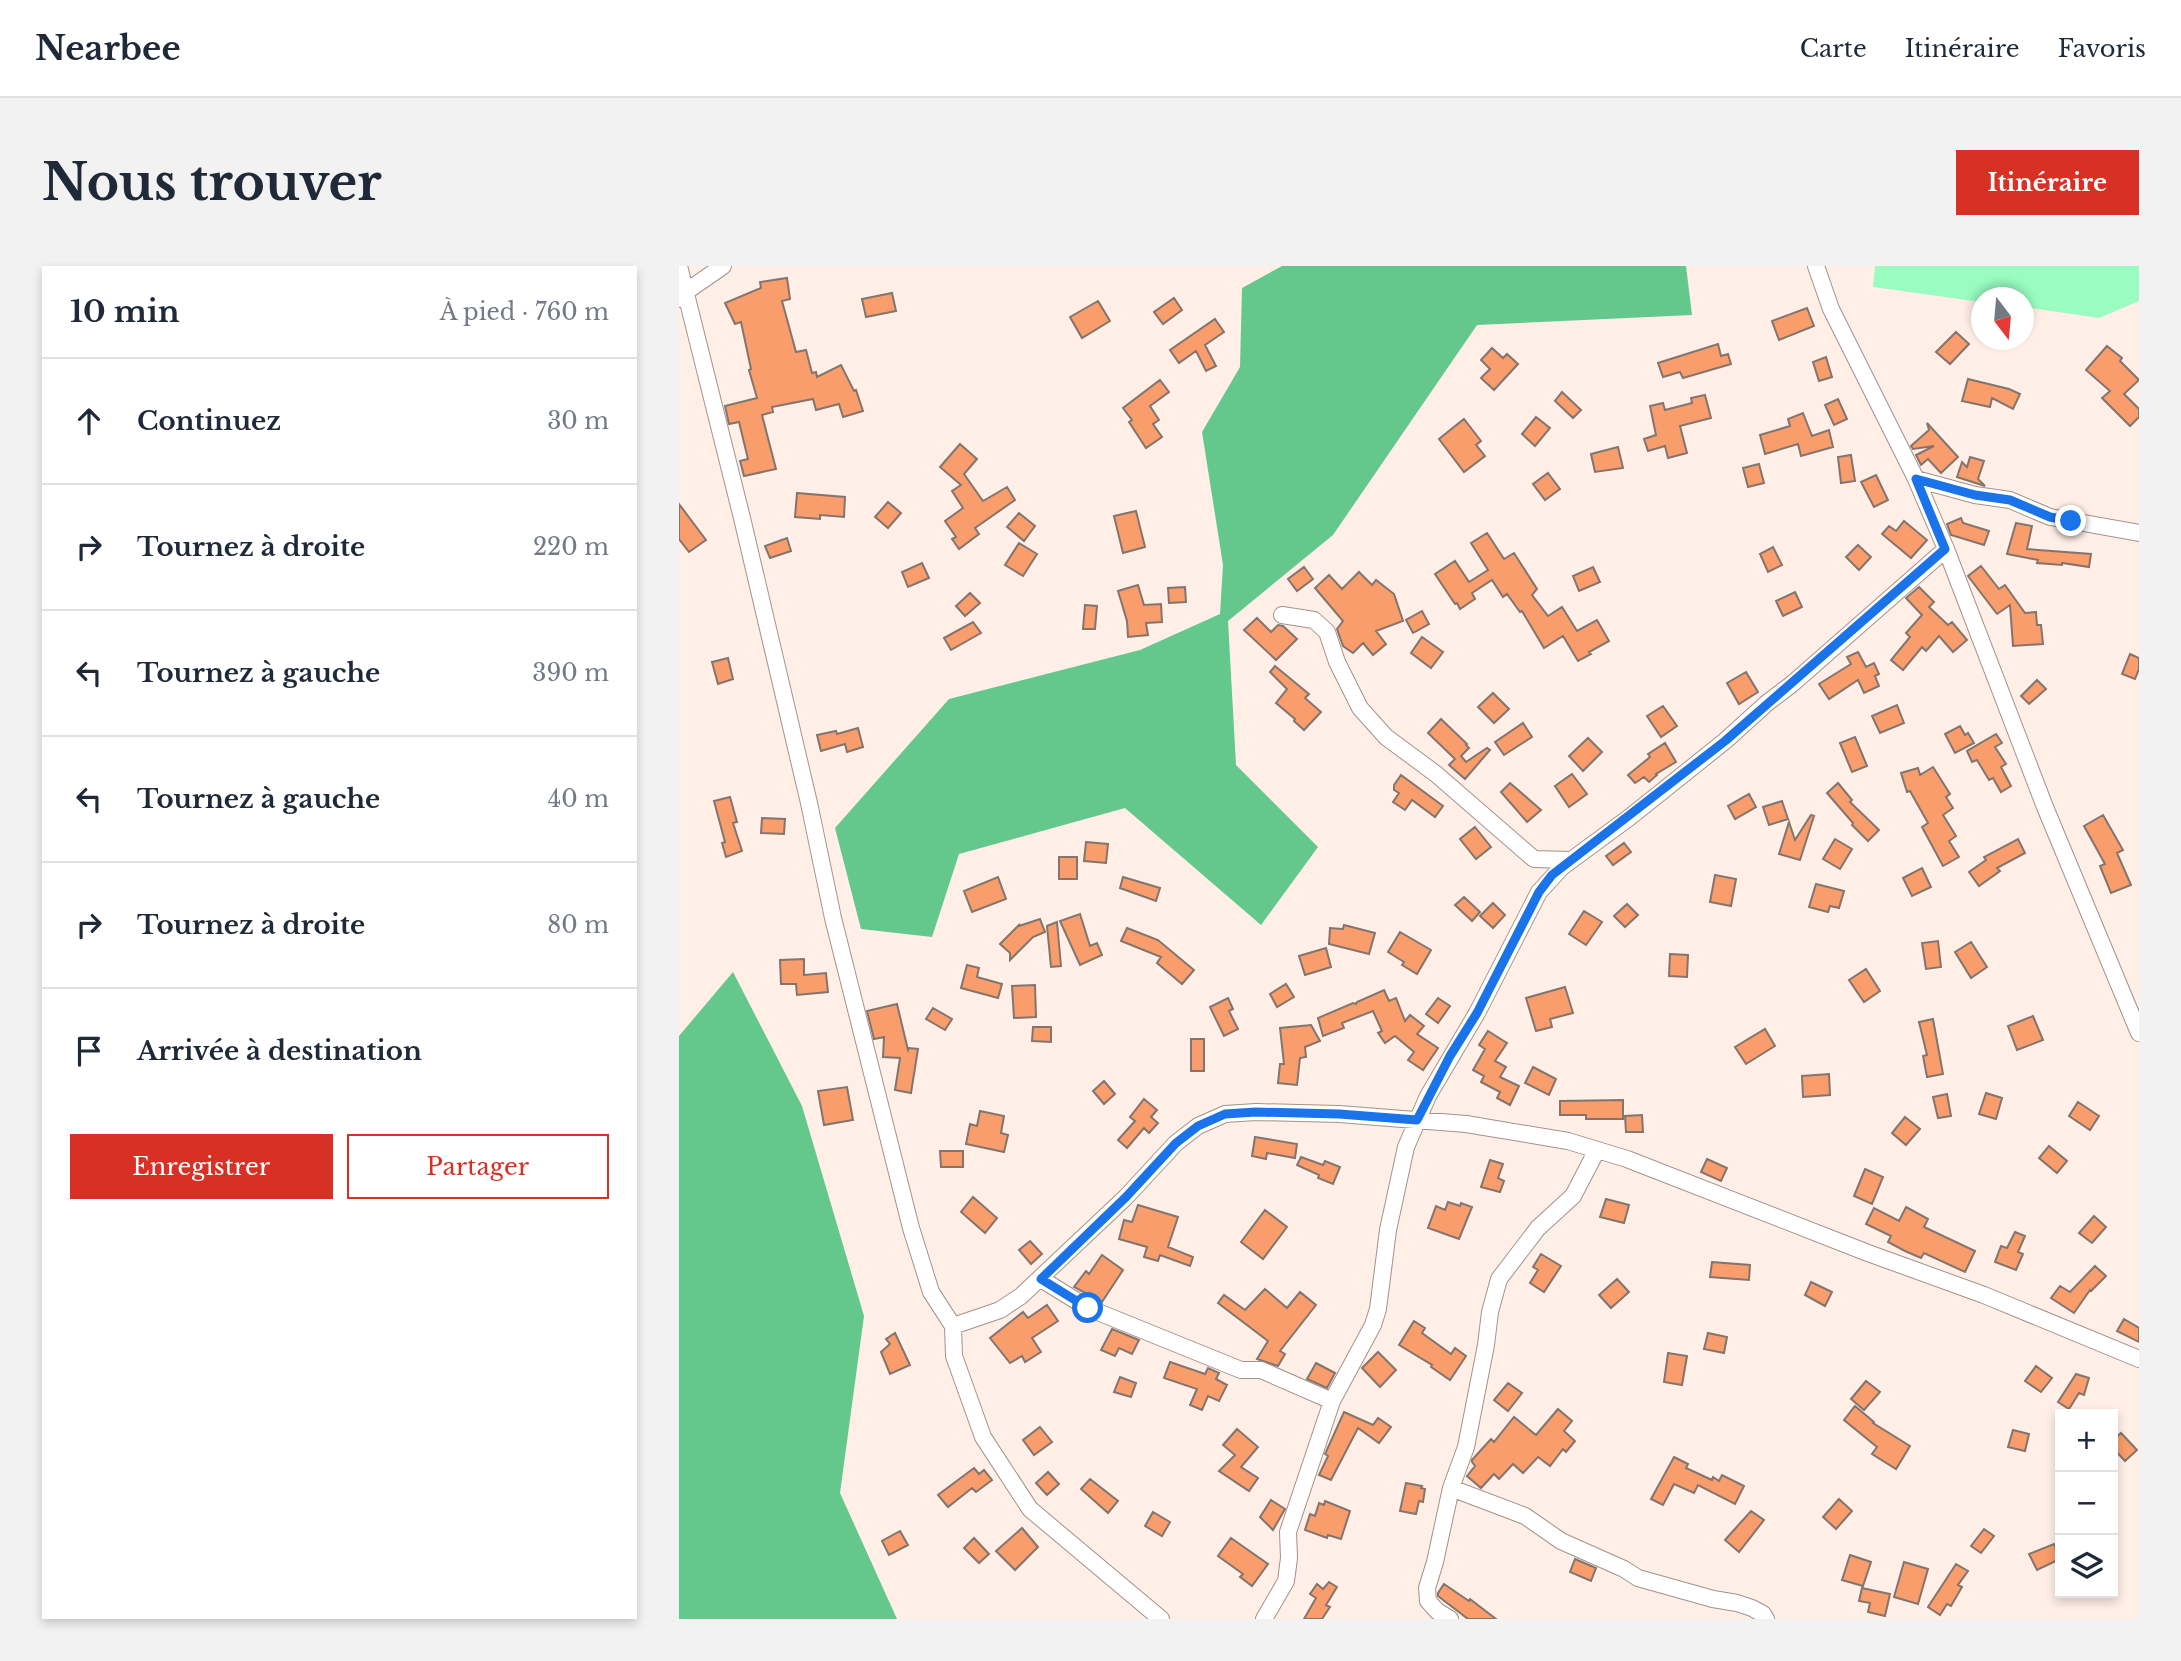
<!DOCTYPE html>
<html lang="fr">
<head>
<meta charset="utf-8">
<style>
  body { margin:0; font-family:"Libre Baskerville",serif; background:#f2f2f3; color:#1f2937 }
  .controls { position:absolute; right:21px; bottom:21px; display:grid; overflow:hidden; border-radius:0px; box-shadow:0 4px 10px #0003 }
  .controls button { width:63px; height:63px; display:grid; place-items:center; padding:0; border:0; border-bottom:2px solid #e0e1e3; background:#fff; color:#1f2937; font:35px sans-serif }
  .compass { position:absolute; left:1292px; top:21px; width:63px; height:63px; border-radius:50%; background:#fff; box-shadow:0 4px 10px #0003; rotate:164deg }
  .stop { position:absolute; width:21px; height:21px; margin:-16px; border:5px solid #1a73e8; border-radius:50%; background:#fff }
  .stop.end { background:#1a73e8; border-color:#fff; box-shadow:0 2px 7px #0008 }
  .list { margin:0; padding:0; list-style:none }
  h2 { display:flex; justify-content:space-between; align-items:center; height:91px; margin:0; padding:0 28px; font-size:30px }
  h2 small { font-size:23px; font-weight:400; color:#747a83 }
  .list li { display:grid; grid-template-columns:46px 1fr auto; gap:21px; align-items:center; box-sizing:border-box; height:126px; padding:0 28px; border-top:2px solid #e0e1e3 }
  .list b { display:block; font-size:26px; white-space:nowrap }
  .list em { font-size:23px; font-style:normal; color:#747a83 }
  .actions { display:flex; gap:14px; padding:21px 28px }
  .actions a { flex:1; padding:16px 0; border:2px solid #d93025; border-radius:0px; text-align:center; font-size:24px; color:#d93025 }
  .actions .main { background:#d93025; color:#fff }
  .icon { flex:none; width:38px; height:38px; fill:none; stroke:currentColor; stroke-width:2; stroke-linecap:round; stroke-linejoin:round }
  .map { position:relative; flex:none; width:1460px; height:1353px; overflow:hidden; border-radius:0px }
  header { display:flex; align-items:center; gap:42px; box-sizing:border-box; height:98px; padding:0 35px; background:#fff; border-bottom:2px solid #e0e1e3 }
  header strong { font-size:33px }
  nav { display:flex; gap:38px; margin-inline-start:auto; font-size:24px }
  .intro { display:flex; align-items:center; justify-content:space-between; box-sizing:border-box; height:168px; padding:0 42px }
  h1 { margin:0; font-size:49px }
  .button { padding:18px 32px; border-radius:0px; background:#d93025; color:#fff; font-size:24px; font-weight:700 }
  main { display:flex; gap:42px; padding:0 42px }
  aside { flex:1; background:#fff; border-radius:0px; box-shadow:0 4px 10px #0003 }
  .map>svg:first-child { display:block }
</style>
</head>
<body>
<header>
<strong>Nearbee</strong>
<nav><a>Carte</a><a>Itinéraire</a><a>Favoris</a></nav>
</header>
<div class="intro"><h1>Nous trouver</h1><a class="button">Itinéraire</a></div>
<main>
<aside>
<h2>10 min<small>À pied · 760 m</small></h2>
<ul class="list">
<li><svg class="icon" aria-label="ahead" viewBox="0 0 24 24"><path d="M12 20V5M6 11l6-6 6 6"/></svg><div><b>Continuez</b></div><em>30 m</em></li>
<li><svg class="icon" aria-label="right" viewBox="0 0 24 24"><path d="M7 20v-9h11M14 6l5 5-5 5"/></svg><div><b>Tournez à droite</b></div><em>220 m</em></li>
<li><svg class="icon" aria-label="left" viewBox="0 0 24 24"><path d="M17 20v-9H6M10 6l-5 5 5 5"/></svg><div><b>Tournez à gauche</b></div><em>390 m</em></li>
<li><svg class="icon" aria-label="left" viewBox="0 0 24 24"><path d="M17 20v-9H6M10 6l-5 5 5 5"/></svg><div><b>Tournez à gauche</b></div><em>40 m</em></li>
<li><svg class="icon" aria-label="right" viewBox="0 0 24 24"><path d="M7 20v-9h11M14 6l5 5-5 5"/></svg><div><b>Tournez à droite</b></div><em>80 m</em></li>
<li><svg class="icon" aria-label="arrive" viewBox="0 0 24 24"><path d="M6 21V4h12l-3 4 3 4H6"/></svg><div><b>Arrivée à destination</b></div></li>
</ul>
<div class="actions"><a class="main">Enregistrer</a><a>Partager</a></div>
</aside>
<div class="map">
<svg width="1460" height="1353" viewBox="0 0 1460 1353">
  <rect width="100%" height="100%" fill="#ffefe7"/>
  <path fill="#9afcc0" d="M1196,0H1460V35L1420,52L1345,41L1344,32H1302V36L1194,21Z"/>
  <path fill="#64c78c" d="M603,0H1007L1013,49L798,59L654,269L549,355L557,499L639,581L582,659L446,542L280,588L253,671L182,663L156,562L270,433L461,384L541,348L544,299L523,166L561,101L563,22Z
    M54,706L123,840L185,1050L161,1227L218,1353H0V770Z"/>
  <path fill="#f89d6b" stroke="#83756e" stroke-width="2" d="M108,12L111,33L103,35L117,86L127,84L133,107L137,106L138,111L162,99L175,125L177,124L184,145L164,151L160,138L137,144L134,133L93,141L94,146L83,149L97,203L65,210L61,195L69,193L60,156L50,158L46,140L78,132L70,104L72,103L62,56L56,58L46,37L82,22L81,16Z
    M213,27L217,45L187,51L183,33Z
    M495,32L503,44L484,58L475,46Z
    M419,35L431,55L403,72L391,51Z
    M1128,42L1135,60L1100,74L1093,55Z
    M536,53L545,66L526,79L537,100L527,105L517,85L500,97L491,84Z
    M1277,66L1290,78L1271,98L1257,86Z
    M1039,78L1042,90L1049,88L1052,98L1004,112L1001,106L984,111L979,97Z
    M1428,80L1443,92L1441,95L1460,114L1445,128L1460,143V151L1451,160L1423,132L1431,125L1407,104Z
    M813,82L824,92L828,88L839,98L815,124L802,112L811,103L802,94Z
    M1147,91L1153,111L1140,115L1134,96Z
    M1289,113L1330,123L1341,128L1334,143L1313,132L1311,141L1283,135Z
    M481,114L490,126L471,140L480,154L474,158L483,171L467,182L450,156L453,154L444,142Z
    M883,126L902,144L894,152L876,135Z
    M1026,129L1032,152L1001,160L1008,187L989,192L986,180L969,185L965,173L977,169L971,140L984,137L986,144L1013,137L1012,132Z
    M1159,133L1168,153L1155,159L1146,139Z
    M1124,147L1133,170L1150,164L1154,181L1122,190L1119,178L1086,188L1081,169L1111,160L1109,153Z
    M857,151L871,162L856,180L843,168Z
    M785,153L802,175L797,179L806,190L785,206L760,173Z
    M1248,157L1279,191L1262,207L1249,193L1242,199L1237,189L1255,180L1234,183L1232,180L1250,164Z
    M281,178L298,193L285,208L304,235L328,221L336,234L296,262L300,268L280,283L273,273L277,271L266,255L284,242L273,225L282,219L261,201Z
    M939,181L944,202L916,206L912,188Z
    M1172,189L1176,215L1162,217L1159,191Z
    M1291,191L1305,195L1299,213L1306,220L1278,211L1283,196L1288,201Z
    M1080,198L1085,217L1069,221L1064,202Z
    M869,207L881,223L866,234L854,218Z
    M1197,209L1209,234L1195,241L1182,216Z
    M118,227L166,231L165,251L141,249V253L116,251Z
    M209,236L222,247L209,262L196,251Z
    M0,238L27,274L10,286L0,273Z
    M457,245L466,281L444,287L435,250Z
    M340,247L356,260L345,275L328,261Z
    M1282,252L1284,257L1310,265L1305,279L1272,269L1268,258Z
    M1225,255L1248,274L1232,292L1203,268L1210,260L1217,265Z
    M1337,257L1353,260L1348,283L1412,288L1410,301L1383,297V299L1358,297L1359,294L1328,288Z
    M808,267L825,293L835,287L858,323L853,329L869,350L883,341L898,365L918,354L930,375L910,386L912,388L899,395L884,370L865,382L843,345L841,346L828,328L824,331L813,314L793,327L796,333L781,343L778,337L776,338L756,308L776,295L790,316L809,304L792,277Z
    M108,272L112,285L91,292L86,280Z
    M340,277L358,288L344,310L326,299Z
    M1179,279L1192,291L1180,304L1167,291Z
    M1094,281L1103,299L1089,306L1081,288Z
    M243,297L250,312L229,321L223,306Z
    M1302,300L1320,323L1326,319L1346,347L1357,346L1358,359H1362L1364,378L1334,380L1331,339L1318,348L1289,310Z
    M625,301L634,313L618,325L609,313Z
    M914,301L921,316L900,325L894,310Z
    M680,306L693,319L697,314L715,328L724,355L697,365L707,378L694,389L684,377L674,387L664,380L658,363L664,355L636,322L650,309L663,323Z
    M459,319L465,339L482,338L483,356L467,357L469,369L449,371L448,355L439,325Z
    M506,321L507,336L490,337L489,322Z
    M1240,321L1255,336L1250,341L1269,359L1273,356L1288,374L1274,386L1260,370L1247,385L1243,381L1224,404L1212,394L1231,371L1227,367L1243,349L1227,332Z
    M1116,326L1123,341L1104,350L1097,335Z
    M291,327L301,337L286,350L277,340Z
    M406,339L418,340L416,363H404Z
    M743,345L750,358L734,367L727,354Z
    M578,352L592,366L599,359L604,360L618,373L597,394L565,364Z
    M294,356L302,367L272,384L265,372Z
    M743,371L764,386L752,402L732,387Z
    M1179,386L1187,401L1195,397L1200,408L1196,410L1200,420L1185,427L1179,414L1150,433L1140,418L1172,398L1168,391Z
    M1451,388L1460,392V403L1456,413L1443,408Z
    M49,392L54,413L39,418L33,396Z
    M596,400L630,428L626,432L642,446L625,464L615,455L616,453L597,437L608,423L591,406Z
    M1067,406L1079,426L1060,438L1048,417Z
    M1358,414L1367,423L1350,438L1342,430Z
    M814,427L830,443L815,457L799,441Z
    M1218,439L1225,457L1201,467L1193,450Z
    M984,440L998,460L982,471L968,450Z
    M762,453L788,478L787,479L790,482L782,490L787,496L808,482L811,484L786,513L770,499L776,493L749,467Z
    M844,457L853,471L825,489L816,476Z
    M1281,460L1286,469L1289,467L1295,477L1276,487L1266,468Z
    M179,462L184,481L168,486L166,478L142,485L138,469L157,465L158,468Z
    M1317,468L1323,477L1316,481L1327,498L1322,501L1332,520L1322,526L1314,512L1310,514L1298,494L1293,496L1288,485Z
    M1176,471L1188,500L1173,506L1161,477Z
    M909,472L923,486L904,505L890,490Z
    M986,477L997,496L977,508L978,509L970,516L965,511L956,517L949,509L971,491L969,488Z
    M1254,501L1271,528L1267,531L1274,542L1264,549L1277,570L1270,575L1280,591L1264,600L1243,561L1249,557L1231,525L1228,526L1222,507L1239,502L1241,509Z
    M893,508L908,528L890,541L876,520Z
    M722,509L764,540L756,551L733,534L726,544L714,536L720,527L715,524V519Z
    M831,517L862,544L848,556L822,526Z
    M1159,517L1173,534L1171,536L1200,564L1189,575L1173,559L1174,557L1148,527Z
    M1070,528L1077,541L1056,553L1049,540Z
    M51,531L58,556L54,557L63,585L47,591L43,577L46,576L35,535Z
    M1103,535L1109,553L1090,559L1084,541Z
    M1132,549L1135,550L1121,594L1100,588L1110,556L1116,574Z
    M1424,549L1444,584L1438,587L1452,619L1432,627L1421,600L1426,598L1405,560Z
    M83,552L106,553L105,568L82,567Z
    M796,561L812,581L797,593L781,573Z
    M1156,573L1173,583L1161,603L1144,593Z
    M1339,573L1346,587L1318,602L1321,605L1300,620L1290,606L1307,594L1305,591Z
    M407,576L429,578L427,597L405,595Z
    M945,577L952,586L934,599L927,590Z
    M380,591H398V613H380Z
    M1243,602L1252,621L1233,630L1224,612Z
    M1036,609L1057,613L1052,640L1031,636Z
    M319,611L327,633L293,646L285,625Z
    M444,611L481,622L477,635L441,622Z
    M1137,618L1165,625L1160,642L1151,640L1149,646L1130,641Z
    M785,631L801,646L793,655L776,639Z
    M814,637L826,649L814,662L801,650Z
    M948,638L959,649L946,661L935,650Z
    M905,645L923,656L907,679L890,668Z
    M401,648L411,680L418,677L423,689L401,699L381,655Z
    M361,653L366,666L354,671L331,694V687L321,678L341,658L340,660Z
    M378,656L382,700L372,701L368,660Z
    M665,659L696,667L690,688L650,678L651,662L664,663Z
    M448,662L479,674L515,704L503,718L478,697L482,691L442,675Z
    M721,666L752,684L738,708L723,699L725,696L709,686Z
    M1259,675L1262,701L1247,703L1243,677Z
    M1292,676L1308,701L1292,712L1276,686Z
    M647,682L652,701L626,709L620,690Z
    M991,688L1009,689L1008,711L990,710Z
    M125,693V709L147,707L149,726L118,729L117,718H102L101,694Z
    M288,699L300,702L298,711L323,718L319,732L282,722Z
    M1187,703L1201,725L1185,736L1170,714Z
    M607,718L615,731L598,741L591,728Z
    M356,719L357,751L335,752L333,720Z
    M886,721L894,747L871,753L873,761L857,765L847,732Z
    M705,724L710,735L717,732L726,755L731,749L745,760L738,768L759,782L744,804L729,794L735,786L716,770L706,777L699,767L703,765L694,745L663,757L665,762L644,770L639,752L674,737L677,738L678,736Z
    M549,732L554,743L550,745L559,763L545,770L531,741Z
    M759,732L771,740L759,757L747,748Z
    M218,738L229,784L230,782L239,783L232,827L216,824L221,792L204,791L205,771L195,773L188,745Z
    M254,742L273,753L266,764L247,753Z
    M1354,750L1364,774L1338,784L1329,760Z
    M1254,753L1264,808L1248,811L1244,790L1248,789L1240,756Z
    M632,759L641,775L626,781L627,791L621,792L618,819L599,817L601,798H605L601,762Z
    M354,761H372V776L353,775Z
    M1086,763L1096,780L1067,798L1056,781Z
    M809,765L828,777L816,795L827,801L821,811L840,820L831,839L818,832L821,826L802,816L805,810L794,804L806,783L800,779Z
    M512,773H525V805H512Z
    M854,801L877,813L870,829L846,817Z
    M1150,808L1151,829L1124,831L1123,810Z
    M425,815L436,828L425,838L414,825Z
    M168,821L174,854L145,859L139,825Z
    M1307,827L1323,832L1317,853L1300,848Z
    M1268,828L1272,850L1259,852L1254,831Z
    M465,833L478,844L472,851L479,857L470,867L465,862L448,882L439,874L456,855L451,851Z
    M944,834V853H907V849H881V835Z
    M1399,836L1420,850L1411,864L1390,850Z
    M301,845L325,850L322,867L329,869L325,886L287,878L291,858L298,860Z
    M963,849L964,866H947L946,850Z
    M1226,851L1241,863L1227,879L1213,867Z
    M576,871L618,878L616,892L588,887L587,893L573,890Z
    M1370,880L1388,895L1378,907L1360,892Z
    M261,885H284V901H262Z
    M622,891L644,899L646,895L661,901L654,918L639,912L640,909L618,899Z
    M1028,893L1048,902L1042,915L1022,906Z
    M811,894L824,898L819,912L825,915L821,926L802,921Z
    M1186,903L1204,911L1193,938L1175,930Z
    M294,931L318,952L306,967L282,946Z
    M927,933L950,939L945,957L921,951Z
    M769,936L781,940L782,937L793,941L780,973L749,962L757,940L766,944Z
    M459,939L499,951L489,981L514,991L511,1000L481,989L479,995L465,991L468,981L440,973L445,954L453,956Z
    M1227,941L1249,953L1245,961L1296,985L1286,1006L1245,987L1242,992L1226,985L1209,976L1212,970L1187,958L1195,942L1220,955Z
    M586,944L608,961L584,993L562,976Z
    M1415,950L1427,961L1413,977L1400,967Z
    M1336,966L1346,970L1339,986L1344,988L1337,1004L1316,996L1322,980L1328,982Z
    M351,975L363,988L352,998L340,984Z
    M862,988L882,1000L865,1026L851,1017L859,1004L854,1001Z
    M423,989L444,1004L423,1036L395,1021L407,1005L410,1008Z
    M1033,996L1071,999L1070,1014L1031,1011Z
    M1416,1000L1427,1010L1412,1025L1411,1024L1395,1047L1372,1032L1381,1020L1391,1026Z
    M938,1013L950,1026L932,1042L920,1029Z
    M1132,1016L1153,1026L1146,1040L1126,1029Z
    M586,1023L608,1042L621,1026L637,1039L601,1085L606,1088L599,1100L578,1093L589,1075L539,1037L545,1029L566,1044Z
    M368,1039L379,1055L353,1072L362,1086L346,1096L343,1090L331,1097L311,1072L344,1046L349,1052Z
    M1445,1053L1460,1062V1076L1438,1065Z
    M735,1055L746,1062L743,1067L772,1088L776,1082L787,1090L771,1114L752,1101L753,1099L720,1079Z
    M433,1063L460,1074L453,1088L440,1082L436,1090L422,1084Z
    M216,1067L231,1099L211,1108L202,1086L211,1078L207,1073Z
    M1029,1067L1048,1071L1045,1087L1025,1083Z
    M699,1086L717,1104L701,1121L683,1102Z
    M989,1087L1008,1090L1003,1119L985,1116Z
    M491,1096L526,1108L529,1102L540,1107L537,1113L548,1119L540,1135L529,1130L523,1144L511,1139L518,1123L485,1112Z
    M637,1097L656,1107L648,1122L628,1113Z
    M1357,1100L1373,1112L1362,1126L1346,1115Z
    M1397,1108L1410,1112L1405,1129L1400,1127L1390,1143L1379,1136Z
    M441,1111L457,1117L452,1131L435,1126Z
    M1187,1115L1201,1126L1185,1144L1172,1133Z
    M829,1117L843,1127L829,1145L815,1134Z
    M1176,1140L1195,1156L1194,1157L1231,1180L1217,1203L1193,1188L1198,1181L1165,1154Z
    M879,1143L893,1155L885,1165L896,1175L887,1186L884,1183L871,1200L859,1191L844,1207L834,1198L820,1213L815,1208L802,1222L788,1210L796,1200L793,1196V1194L812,1173L815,1176L835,1151L857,1169Z
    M665,1146L694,1159L699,1152L712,1161L700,1177L679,1162L652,1214L640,1209L649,1190L646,1188L647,1186Z
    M361,1161L373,1176L355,1189L344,1174Z
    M558,1163L579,1181L562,1201L579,1212L570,1225L540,1205L556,1189L544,1179Z
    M1334,1164L1350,1168L1346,1185L1329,1181Z
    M1442,1167L1458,1184L1446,1195L1434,1182V1174Z
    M995,1191L1009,1198L1007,1202L1033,1214L1034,1211L1040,1215L1043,1209L1065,1220L1056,1238L1019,1219L1015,1227L995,1218L984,1239L972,1233Z
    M295,1202L300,1208L305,1204L313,1214L297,1226L293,1222L269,1241L259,1229Z
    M369,1206L380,1218L368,1229L357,1217Z
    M411,1213L439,1235L429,1247L402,1223Z
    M727,1217L743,1220L742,1222L746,1223L744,1236L740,1235L737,1248L721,1245Z
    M1160,1233L1173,1245L1157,1263L1144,1251Z
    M592,1234L606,1243L594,1264L581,1251Z
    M646,1235L671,1245L662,1273L649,1269L648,1272L626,1264L631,1248L636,1250L640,1237L645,1239Z
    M1072,1245L1085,1254L1060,1286L1046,1274Z
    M474,1246L491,1256L483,1270L466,1260Z
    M343,1262L359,1281L336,1304L317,1285Z
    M1305,1263L1315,1270L1302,1287L1292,1280Z
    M221,1265L229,1279L210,1289L203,1275Z
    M295,1272L310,1288L300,1297L285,1282Z
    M552,1272L589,1298L573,1320L561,1311L564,1308L539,1290Z
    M1375,1278L1381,1293L1358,1304L1350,1288Z
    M1171,1289L1192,1296L1184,1320L1163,1314Z
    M896,1293L917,1302L912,1315L891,1306Z
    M1225,1296L1249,1303L1239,1338L1215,1331Z
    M1277,1298L1289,1305L1279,1319L1283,1321L1272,1340L1268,1338L1261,1349L1249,1341Z
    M650,1316L658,1321L647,1339L651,1341L643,1353H625L637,1332L631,1328L638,1318L644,1323Z
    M765,1318L790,1335L791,1333L817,1353H789L759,1330V1327Z
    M1183,1322L1211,1328L1206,1350L1189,1346L1191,1337L1180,1335Z"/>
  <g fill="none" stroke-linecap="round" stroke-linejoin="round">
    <defs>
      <path id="street" d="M0,0L63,252L130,537L154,652L232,962L252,1026L274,1060L275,1090L304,1171L351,1243L482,1353
        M1137,0L1152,43L1237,213L1267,283L1366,541L1460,767
        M2,33L8,25L44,0
        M1237,213L1296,229L1331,234L1371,251L1460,267
        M603,349L635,354L648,366L658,396L681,442L707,471L757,508L855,593L892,594
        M362,1013L409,1042L562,1104H582L653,1135
        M274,1060L321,1044L342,1030L447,931L497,877L519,860L546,848L577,846L660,848L787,858L889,875L948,893L1189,987L1305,1029L1460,1093
        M772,1222L846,1250L882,1275L945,1303L959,1312L1034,1333L1058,1337L1073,1342L1084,1348L1087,1353
        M585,1353L607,1315L610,1292L609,1266L653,1135L694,1059L699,1043L709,964L727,881L749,830L798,747L860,626L883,601L951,551L1046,475L1088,437L1113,418L1267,283
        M771,1353L758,1345L749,1335L748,1322L756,1296L772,1222L787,1181L807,1079L811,1046L820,1013L859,962L894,930L918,884"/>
    </defs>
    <use href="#street" stroke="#a1938b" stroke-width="18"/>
    <use href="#street" stroke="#fff" stroke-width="16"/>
  </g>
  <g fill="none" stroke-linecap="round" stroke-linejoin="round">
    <path stroke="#1a73e8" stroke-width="9" d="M409,1042L362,1013L447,931L497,877L519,860L546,848L577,846L660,848L738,854L771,790L798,747L860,626L873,609L1046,475L1266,283L1237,213L1296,229L1331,234L1371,251L1392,255"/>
  </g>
</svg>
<div class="controls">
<button>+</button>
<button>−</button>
<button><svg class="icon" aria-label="layers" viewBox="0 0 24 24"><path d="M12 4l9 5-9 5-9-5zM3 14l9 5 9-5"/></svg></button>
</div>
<svg class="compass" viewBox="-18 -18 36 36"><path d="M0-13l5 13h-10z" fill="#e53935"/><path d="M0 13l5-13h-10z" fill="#747a83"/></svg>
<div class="stop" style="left:409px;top:1042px"></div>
<div class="stop end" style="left:1392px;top:255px"></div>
</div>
</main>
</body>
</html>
